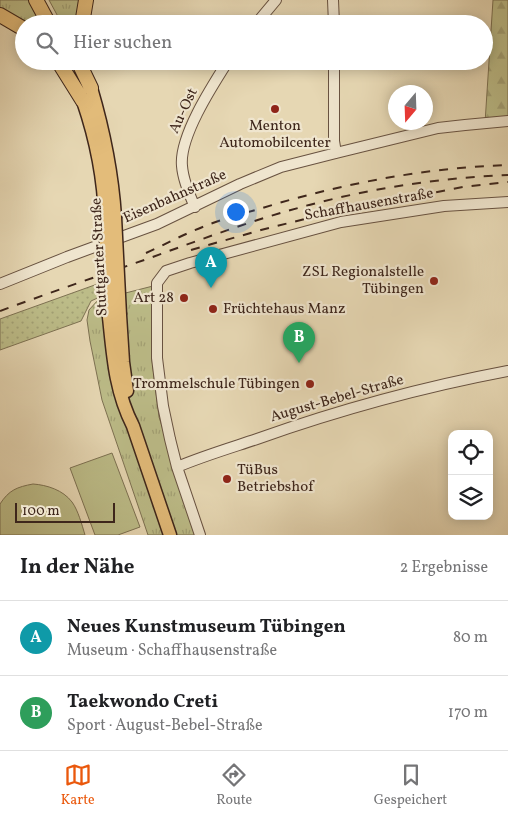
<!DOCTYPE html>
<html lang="de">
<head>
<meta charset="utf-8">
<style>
  body { margin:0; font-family:Vollkorn,serif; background:#f6f6f6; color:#202124 }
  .controls { position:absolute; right:15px; bottom:15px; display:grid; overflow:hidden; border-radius:10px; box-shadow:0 2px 12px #0003 }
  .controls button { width:45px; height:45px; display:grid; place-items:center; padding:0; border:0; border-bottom:1px solid #e0e0e0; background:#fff; color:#202124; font:25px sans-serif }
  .compass { position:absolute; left:388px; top:85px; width:45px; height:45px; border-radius:50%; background:#fff; box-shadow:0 2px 12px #0003; rotate:199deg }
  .scale { position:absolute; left:15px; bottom:12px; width:100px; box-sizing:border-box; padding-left:5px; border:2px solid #3e261b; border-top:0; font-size:14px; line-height:18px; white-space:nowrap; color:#3e261b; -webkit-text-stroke:4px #efe5ce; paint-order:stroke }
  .you { position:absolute; left:235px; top:211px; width:18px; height:18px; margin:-12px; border:4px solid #fff; border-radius:50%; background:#1a73e8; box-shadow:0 0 0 8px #1a73e833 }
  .badge { display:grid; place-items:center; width:32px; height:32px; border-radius:50%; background:#ea580c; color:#fff; font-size:16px; font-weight:700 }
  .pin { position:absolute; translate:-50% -41px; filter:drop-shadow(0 1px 2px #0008) }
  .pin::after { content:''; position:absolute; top:26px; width:18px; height:15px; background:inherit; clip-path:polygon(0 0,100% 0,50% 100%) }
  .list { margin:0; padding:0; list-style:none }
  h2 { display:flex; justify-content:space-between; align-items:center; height:65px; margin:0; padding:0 20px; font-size:21px }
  h2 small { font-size:16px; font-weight:400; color:#757577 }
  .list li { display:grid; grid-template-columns:32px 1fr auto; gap:15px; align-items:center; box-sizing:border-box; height:75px; padding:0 20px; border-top:1px solid #e0e0e0 }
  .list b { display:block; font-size:19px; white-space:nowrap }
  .list p { margin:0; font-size:16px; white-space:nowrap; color:#757577 }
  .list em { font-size:16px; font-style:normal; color:#757577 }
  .icon { flex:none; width:28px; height:28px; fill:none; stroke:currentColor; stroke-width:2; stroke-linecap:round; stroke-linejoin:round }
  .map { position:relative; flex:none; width:508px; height:535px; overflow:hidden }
  .search { position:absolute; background:#fff; box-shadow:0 2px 12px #0003; left:15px; right:15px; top:15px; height:55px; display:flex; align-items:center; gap:12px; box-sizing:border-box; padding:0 18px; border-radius:28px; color:#757577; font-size:19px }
  .sheet { height:215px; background:#fff }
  nav { display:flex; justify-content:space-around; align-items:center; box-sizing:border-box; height:70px; border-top:1px solid #e0e0e0; background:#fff; font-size:14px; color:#757577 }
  nav a { display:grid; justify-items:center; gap:2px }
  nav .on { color:#ea580c }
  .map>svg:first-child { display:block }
</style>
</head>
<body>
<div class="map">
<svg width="508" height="535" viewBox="0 0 508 535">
  <defs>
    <pattern id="grass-tufts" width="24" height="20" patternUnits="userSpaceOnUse" patternTransform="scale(1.25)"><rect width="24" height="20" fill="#bcbc88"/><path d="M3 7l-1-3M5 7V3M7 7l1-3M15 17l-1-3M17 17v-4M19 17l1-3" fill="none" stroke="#a3a175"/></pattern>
    <pattern id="forest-firs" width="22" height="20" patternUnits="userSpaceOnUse" patternTransform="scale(1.25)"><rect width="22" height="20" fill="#bcbc88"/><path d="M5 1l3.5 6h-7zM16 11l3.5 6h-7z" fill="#a3a175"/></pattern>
    <pattern id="garden-dots" width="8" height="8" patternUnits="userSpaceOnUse" patternTransform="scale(1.25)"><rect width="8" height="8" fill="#bcbc88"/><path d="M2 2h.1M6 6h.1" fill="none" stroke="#a3a175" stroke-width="1.8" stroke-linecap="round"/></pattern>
  </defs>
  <rect width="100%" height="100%" fill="#e6d7b3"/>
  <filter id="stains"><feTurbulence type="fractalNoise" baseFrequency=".004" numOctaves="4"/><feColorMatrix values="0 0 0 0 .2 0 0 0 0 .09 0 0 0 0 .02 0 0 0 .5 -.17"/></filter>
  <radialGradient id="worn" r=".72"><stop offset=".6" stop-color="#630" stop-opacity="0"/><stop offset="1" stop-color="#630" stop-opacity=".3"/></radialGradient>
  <path fill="url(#grass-tufts)" stroke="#7d7152" d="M0,0H32L45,24H24L0,11Z
    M49,0H82L79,24H62Z
    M153,286L152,360L159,417L197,535H148L102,400L90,341L87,320L89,310L98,300Z"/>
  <path fill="url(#forest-firs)" stroke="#7d7152" d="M493,0H508V121L485,123Z"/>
  <path fill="#bcbc88" stroke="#7d7152" d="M112,453L140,527L118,535H95L70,468Z
    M33,484C47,485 63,490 72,502C78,510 82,525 85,535H0V504C9,490 17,487 33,484Z"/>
  <path fill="url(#garden-dots)" stroke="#7d7152" d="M103,282L104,295L91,301L81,321L0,350V319Z"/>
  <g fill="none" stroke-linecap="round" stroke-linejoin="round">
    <defs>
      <path id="minor" d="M333,0L334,24
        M256,24L276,0
        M334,61V141L336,153
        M195,207C189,194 183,180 182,166C179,137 212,86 228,61
        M0,284L67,257L157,224L240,184L281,167L336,153L438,128L465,125L508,121
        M177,467C203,456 230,448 257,439C339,410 423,387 508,371
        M200,535L177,467L170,439L163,406L157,358V283L166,271L190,263L341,222L444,206L508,202"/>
      <path id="major" d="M91,88C104,132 112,171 115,217
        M83,101C96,139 104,178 105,219
        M120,315L123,362L127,391
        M109,317C113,355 115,391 133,426L170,535"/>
      <path id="highway" d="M36,0L49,24
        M0,15L24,29
        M82,24L86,0
        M58,61L83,101
        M78,61L91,88"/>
    </defs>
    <use href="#minor" stroke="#685241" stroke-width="12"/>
    <use href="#major" stroke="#3e261b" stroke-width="15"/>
    <use href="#highway" stroke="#3e261b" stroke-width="16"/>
    <use href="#minor" stroke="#efe5ce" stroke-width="10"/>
    <use href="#major" stroke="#e3bc7a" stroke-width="12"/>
    <use href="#highway" stroke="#e3bc7a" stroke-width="14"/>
    <path stroke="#3e261b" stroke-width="2" stroke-dasharray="9 9" stroke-linecap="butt" d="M191,250L261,230L317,216L463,187L508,182
      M146,253C166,244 184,234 205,226C222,219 241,214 259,209C340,184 423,168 508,165
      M0,311C49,293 98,276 147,259C197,241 247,222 298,208C366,189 437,178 508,175"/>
    <defs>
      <path id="major-bridge" d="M115,217L120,315
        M105,219L109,317"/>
    </defs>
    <use href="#major-bridge" stroke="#3e261b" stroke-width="15" stroke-linecap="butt"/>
    <use href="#major-bridge" stroke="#e3bc7a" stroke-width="12"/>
  </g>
  <g fill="#8f2418" stroke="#efe5ce" stroke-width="2">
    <circle cx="275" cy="109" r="5"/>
    <circle cx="434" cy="281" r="5"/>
    <circle cx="184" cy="298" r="5"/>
    <circle cx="213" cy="309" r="5"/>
    <circle cx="310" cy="384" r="5"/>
    <circle cx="227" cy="479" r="5"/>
  </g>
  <g text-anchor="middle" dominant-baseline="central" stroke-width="4.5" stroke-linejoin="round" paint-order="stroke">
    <g font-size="15" fill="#3e261b" stroke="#efe5ce">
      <text transform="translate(184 111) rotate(-65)">Au-Ost</text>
      <text transform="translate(175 197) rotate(-24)">Eisenbahnstraße</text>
      <text transform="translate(369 205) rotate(-10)">Schaffhausenstraße</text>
      <text transform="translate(100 257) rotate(-93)">Stuttgarter Straße</text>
      <text transform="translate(337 399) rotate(-16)">August-Bebel-Straße</text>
    </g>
    <g font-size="15" fill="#3e261b" stroke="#efe5ce" text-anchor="end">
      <text x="275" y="126" text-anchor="middle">Menton<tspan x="275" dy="17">Automobilcenter</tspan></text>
      <text x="424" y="272">ZSL Regionalstelle<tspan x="424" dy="17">Tübingen</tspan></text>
      <text x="174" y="298">Art 28</text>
      <text x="223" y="309" text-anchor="start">Früchtehaus Manz</text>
      <text x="300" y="384">Trommelschule Tübingen</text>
      <text x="237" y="470" text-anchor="start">TüBus<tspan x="237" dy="17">Betriebshof</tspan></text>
    </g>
  </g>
  <rect width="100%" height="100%" filter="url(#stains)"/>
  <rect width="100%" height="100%" fill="url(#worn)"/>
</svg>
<div class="controls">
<button><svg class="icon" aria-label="locate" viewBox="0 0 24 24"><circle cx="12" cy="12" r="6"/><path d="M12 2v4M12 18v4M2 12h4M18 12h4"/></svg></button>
<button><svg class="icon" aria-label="layers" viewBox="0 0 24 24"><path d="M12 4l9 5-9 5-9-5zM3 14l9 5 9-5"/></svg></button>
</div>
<svg class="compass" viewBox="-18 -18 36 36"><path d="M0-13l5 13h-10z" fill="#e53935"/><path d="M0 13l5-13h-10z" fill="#757577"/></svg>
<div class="scale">100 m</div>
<div class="you"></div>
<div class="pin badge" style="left:211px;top:288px;background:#0f9aa8">A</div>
<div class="pin badge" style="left:299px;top:363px;background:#2e9e5b">B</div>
<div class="search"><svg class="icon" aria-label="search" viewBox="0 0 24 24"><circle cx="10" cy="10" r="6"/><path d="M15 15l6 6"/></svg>Hier suchen</div>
</div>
<section class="sheet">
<h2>In der Nähe<small>2 Ergebnisse</small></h2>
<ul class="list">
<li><span class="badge" style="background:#0f9aa8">A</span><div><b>Neues Kunstmuseum Tübingen</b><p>Museum · Schaffhausenstraße</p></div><em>80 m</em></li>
<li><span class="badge" style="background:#2e9e5b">B</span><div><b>Taekwondo Creti</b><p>Sport · August-Bebel-Straße</p></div><em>170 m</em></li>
</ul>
</section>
<nav>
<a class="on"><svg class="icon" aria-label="map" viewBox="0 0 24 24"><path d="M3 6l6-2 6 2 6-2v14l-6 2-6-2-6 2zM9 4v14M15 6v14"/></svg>Karte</a>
<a><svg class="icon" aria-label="directions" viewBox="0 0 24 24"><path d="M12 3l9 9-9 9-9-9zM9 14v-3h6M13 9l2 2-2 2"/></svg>Route</a>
<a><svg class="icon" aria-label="saved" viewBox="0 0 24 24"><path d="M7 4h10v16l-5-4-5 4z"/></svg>Gespeichert</a>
</nav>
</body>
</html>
